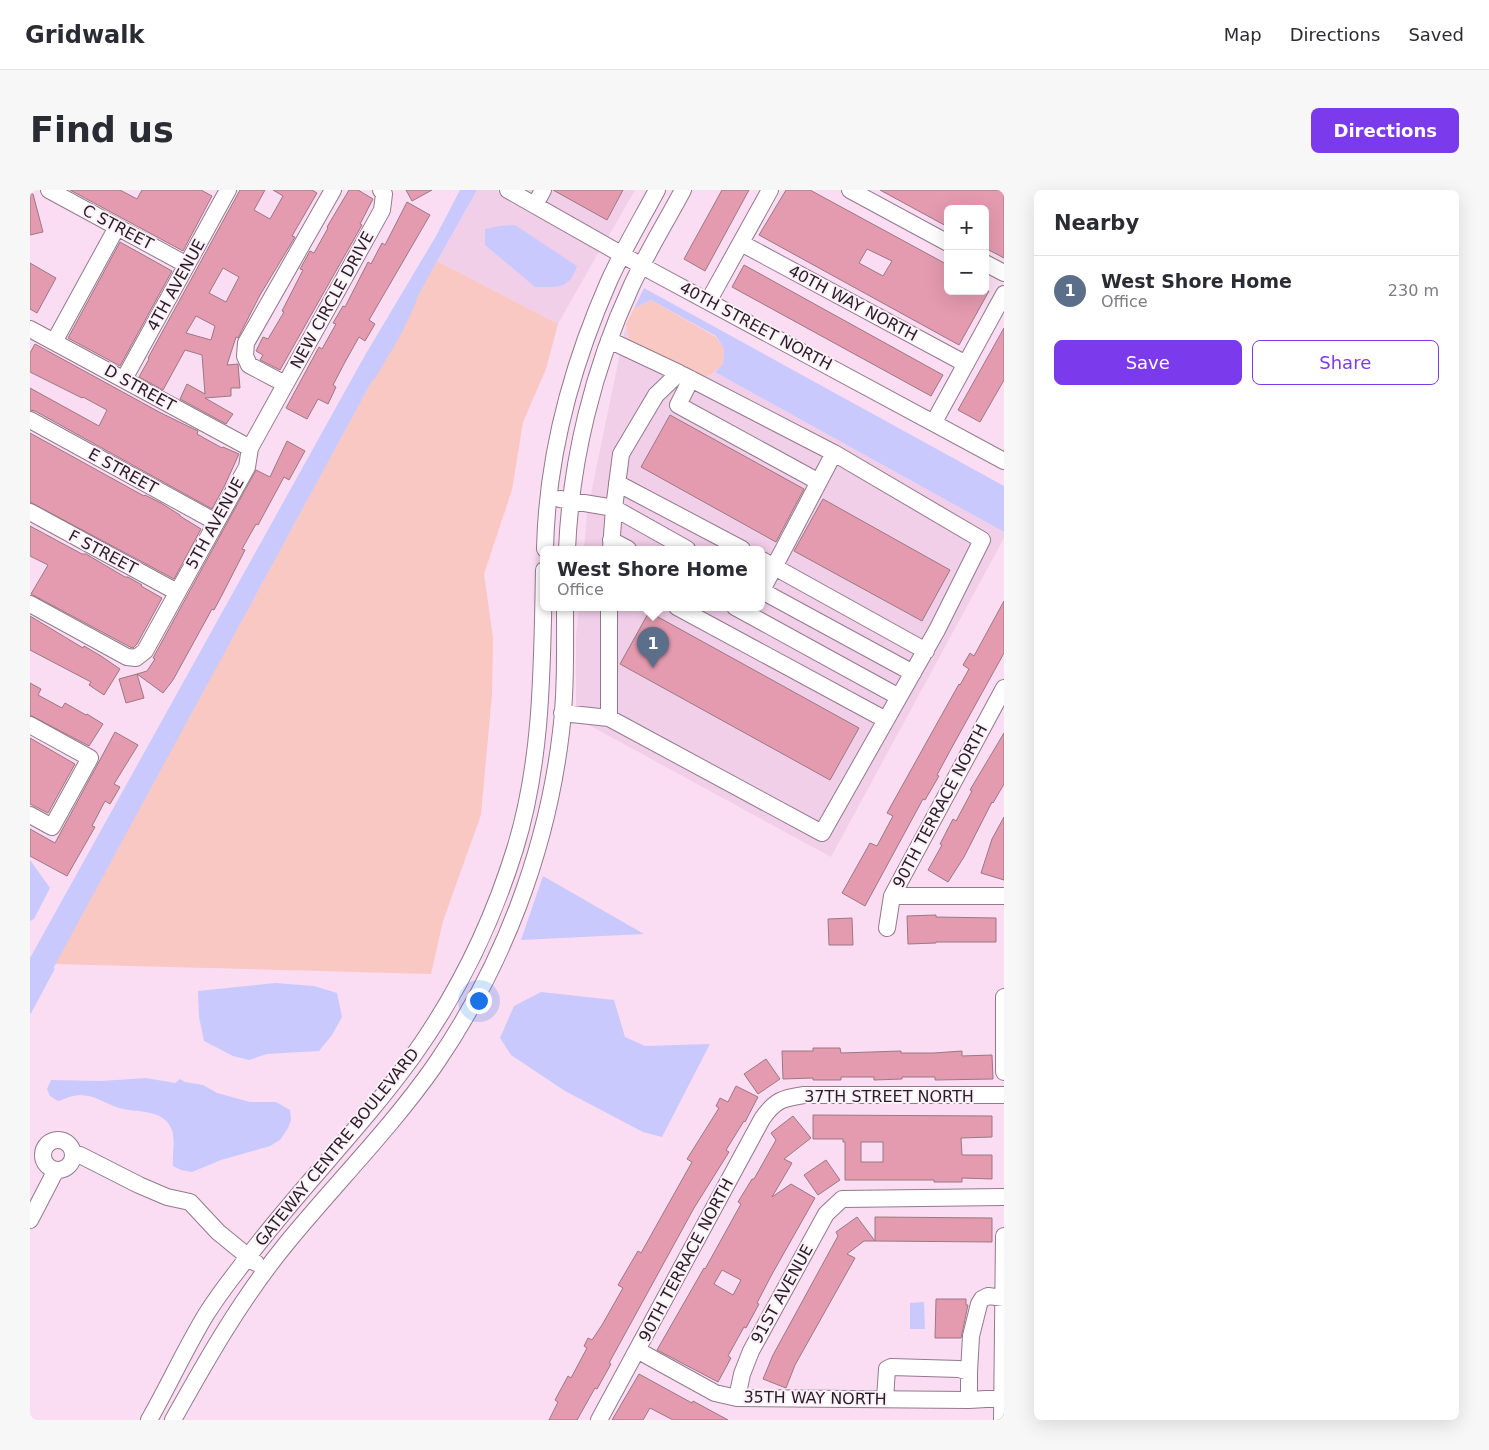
<!DOCTYPE html>
<html lang="en">
<head>
<meta charset="utf-8">
<style>
  body { margin:0; font-family:"DejaVu Sans",sans-serif; background:#f7f7f7; color:#2b2b33 }
  .controls { position:absolute; right:15px; top:15px; display:grid; overflow:hidden; border-radius:8px; box-shadow:0 5px 20px #0002 }
  .controls button { width:45px; height:45px; display:grid; place-items:center; padding:0; border:0; border-bottom:1px solid #e1e1e2; background:#fff; color:#2b2b33; font:25px sans-serif }
  .you { position:absolute; left:448px; top:810px; width:18px; height:18px; margin:-12px; border:4px solid #fff; border-radius:50%; background:#1a73e8; box-shadow:0 0 0 8px #1a73e833 }
  .badge { display:grid; place-items:center; width:32px; height:32px; border-radius:50%; background:#7c3aed; color:#fff; font-size:16px; font-weight:700 }
  .pin { position:absolute; translate:-50% -41px; filter:drop-shadow(0 1px 2px #0008) }
  .pin::after { content:''; position:absolute; top:26px; width:18px; height:15px; background:inherit; clip-path:polygon(0 0,100% 0,50% 100%) }
  .popup { position:absolute; left:510px; top:356px; width:225px; height:65px; box-sizing:border-box; display:grid; place-content:center; border-radius:8px; background:#fff; filter:drop-shadow(0 1px 4px #0005); font-size:16px; white-space:nowrap; color:#7c7c81 }
  .popup b { font-size:19px; color:#2b2b33 }
  .popup::after { content:''; position:absolute; left:50%; top:100%; margin-left:-10px; border:10px solid transparent; border-top-color:#fff }
  .list { margin:0; padding:0; list-style:none }
  h2 { display:flex; justify-content:space-between; align-items:center; height:65px; margin:0; padding:0 20px; font-size:21px }
  h2 small { font-size:16px; font-weight:400; color:#7c7c81 }
  .list li { display:grid; grid-template-columns:32px 1fr auto; gap:15px; align-items:center; box-sizing:border-box; height:70px; padding:0 20px; border-top:1px solid #e1e1e2 }
  .list b { display:block; font-size:19px; white-space:nowrap }
  .list p { margin:0; font-size:16px; white-space:nowrap; color:#7c7c81 }
  .list em { font-size:16px; font-style:normal; color:#7c7c81 }
  .actions { display:flex; gap:10px; padding:15px 20px }
  .actions a { flex:1; padding:11px 0; border:1px solid #7c3aed; border-radius:8px; text-align:center; font-size:18px; color:#7c3aed }
  .actions .main { background:#7c3aed; color:#fff }
  .map { position:relative; flex:none; width:974px; height:1230px; overflow:hidden; border-radius:8px }
  header { display:flex; align-items:center; gap:30px; box-sizing:border-box; height:70px; padding:0 25px; background:#fff; border-bottom:1px solid #e1e1e2 }
  header strong { font-size:24px }
  nav { display:flex; gap:28px; margin-inline-start:auto; font-size:18px }
  .intro { display:flex; align-items:center; justify-content:space-between; box-sizing:border-box; height:120px; padding:0 30px }
  h1 { margin:0; font-size:35px }
  .button { padding:12px 22px; border-radius:8px; background:#7c3aed; color:#fff; font-size:18px; font-weight:700 }
  main { display:flex; gap:30px; padding:0 30px }
  aside { flex:1; background:#fff; border-radius:8px; box-shadow:0 5px 20px #0002 }
  .map>svg:first-child { display:block }
</style>
</head>
<body>
<header>
<strong>Gridwalk</strong>
<nav><a>Map</a><a>Directions</a><a>Saved</a></nav>
</header>
<div class="intro"><h1>Find us</h1><a class="button">Directions</a></div>
<main>
<div class="map">
<svg width="974" height="1230" viewBox="0 0 974 1230">
  <rect width="100%" height="100%" fill="#faddf2"/>
  <path fill="#f2cfe9" d="M447,0H467L571,58L528,134L407,71Z
    M489,0H605L577,49Z
    M596,134L599,148L672,188L681,185L685,182L974,342V348L801,667L546,528V446L549,417H732V359H554L557,323Z"/>
  <path fill="#f9c8c2" d="M407,71L528,134L516,179L493,232L482,300L454,384L463,448L462,504L451,625L413,731L401,784L25,774Z
    M621,110L686,147L694,159L693,174L681,185L672,188L606,155L599,149L596,134L604,118Z"/>
  <path fill="#c9c9fe" d="M430,0H447L406,73L0,821V768L334,167L406,46Z
    M485,35L547,76C539,100 528,97 505,97L455,55V39L470,36Z
    M614,98L974,296V342L685,182L693,174L694,159L686,146L621,110L604,118Z
    M0,670L20,698L4,729L0,731Z
    M513,686L614,744L491,750Z
    M245,793L284,796L307,803L312,827L302,845L289,861L237,864L219,870L203,866L174,851L169,827L168,801Z
    M511,802L584,810L595,847L615,856L680,854L632,947L613,942L535,901L481,865L470,848L484,816Z
    M116,888L145,893L150,889L155,892L173,895L187,903L220,912H246L260,920L261,930L258,938L250,950L240,956L191,970L162,982L151,980L143,976C142,965 146,948 141,938C132,918 106,923 89,918C76,914 65,905 50,905C43,905 35,909 28,911L20,906L17,899L21,890L71,891Z
    M894,1112L895,1139H880V1113Z"/>
  <g fill="none" stroke-linecap="round" stroke-linejoin="round">
    <path stroke="#c9c9fe" stroke-width="3" d="M343,189L369,145L385,111
      M0,822L23,779"/>
  </g>
  <path fill="#e49aaf" stroke="#9a7982" fill-rule="evenodd" d="M40,0H90L107,9L112,0H171L182,6L153,61Z
    M210,0H235L224,20L240,29L253,6L243,0H282L287,3L262,46L265,47L230,105L208,148L206,147L197,175L208,174L210,198H201V206L175,208L203,224L196,234L150,209L157,194L175,204L172,165L155,160L133,200L109,187L119,169L118,168ZM193,78L209,87L196,112L179,103ZM166,126L185,136L181,150L156,143Z
    M319,0H328L343,9L330,34L332,35L250,180L230,170L233,165L226,161L233,147L238,149L254,122L252,121L273,80L270,79L280,61L284,63L298,38L297,37Z
    M376,0H402L382,11Z
    M523,0H593L577,30Z
    M692,0H719L675,81L654,69Z
    M756,0H780L918,75V101H959L929,155L729,45ZM837,59L862,71L853,86L829,73Z
    M850,0H974V68L955,58V19H918V37Z
    M0,4H3L13,42L0,45Z
    M377,12L400,25L339,130L345,134L335,151L329,147L315,172L303,195L306,197L298,214L288,209L277,229L256,218L289,157L292,159L306,134L303,133L313,116L315,117L338,72L341,74L352,53L355,55Z
    M90,52L142,81L90,176L38,148Z
    M0,73L26,88L7,123L0,119Z
    M714,75L913,185L901,206L702,97Z
    M974,138V190L950,232L928,220Z
    M5,154L131,223L168,241L167,244L192,258L193,257L209,264L194,297L182,319L5,221L0,220V198L69,236L77,220L53,207L52,208L0,182V163Z
    M640,225L774,299L746,352L611,277Z
    M0,243L114,306L115,305L131,313L150,325V326L171,339L144,389L0,312Z
    M257,251L275,261L259,290L254,287L228,335L226,334L212,359L215,360L192,405L184,420L182,419L143,490L133,503L107,484L117,481L125,469L123,468L226,280L240,287Z
    M793,309L920,380L892,431L764,361Z
    M0,336L52,364H56L95,387H98L112,395L111,396L132,408L107,454L103,458L100,457L1,404L18,375L0,366Z
    M974,411V463L921,559L907,585L909,586L895,610L893,609L835,716L812,703L840,653L847,656L863,626L857,623L929,494L930,495L939,479L933,475L940,463L944,466Z
    M619,422L829,538L800,590L590,474Z
    M0,426L53,458L54,456L71,466L90,479L74,505L59,495L61,492L0,460Z
    M107,484L114,508L96,513L89,489Z
    M0,493L11,499L8,505L32,518L35,513L56,525L57,524L73,534L59,556L0,525Z
    M85,542L108,555L84,594L90,597L80,614L75,611L62,636L65,637L37,686L0,666V639L25,653Z
    M974,543V594L963,613L962,612L934,667L918,692L898,680L912,655L910,654L923,629L926,631L942,601L940,600Z
    M0,548L45,574L18,623L0,614Z
    M974,627V690L951,683L962,649Z
    M906,725V727L966,728V752H906V753L878,754L877,726Z
    M822,728L823,755H799L798,729Z
    M783,858H810L811,863L871,861V863H904L932,861V866L962,865L963,889L905,890V887H872V889L844,890V887H811V890H783V888L753,889L752,861H783Z
    M736,869L750,889L728,904L714,884Z
    M706,896L728,907L715,932L714,931L696,960L699,962L664,1018L579,1173L581,1174L567,1199L565,1198L547,1230H519L528,1212L525,1210L538,1186L541,1188L557,1158L554,1156L558,1148L562,1150L572,1135L593,1098L588,1095L608,1061L611,1063L662,972L657,969L689,918L686,916L690,908L698,912Z
    M783,925L962,926V947L931,948L932,965H962V989L932,988V992H904V990H815V952H813V949H783ZM831,952H853V972H831Z
    M763,926L781,948L754,969L762,973L742,1007L761,994L785,1008L741,1086L727,1113L729,1114L716,1138L714,1137L698,1166L701,1168L688,1192L627,1160L674,1078L675,1079L711,1014L708,1012L722,989H724L746,950L741,943ZM692,1080L711,1090L703,1105L684,1094Z
    M796,970L810,990L788,1005L774,985Z
    M827,1027L845,1051H834L817,1064L825,1068L765,1175L756,1198L733,1189L743,1165L808,1046L806,1042Z
    M845,1027L962,1028V1052L845,1051Z
    M906,1109H936V1115H938L931,1148H905Z
    M609,1184L662,1213L663,1211L698,1230H643L620,1218L613,1230H582Z"/>
  <g fill="none" stroke-linecap="round" stroke-linejoin="round">
    <defs>
      <path id="minor" d="M19,0L157,75
        M478,0L612,76L974,271
        M820,0L918,53
        M505,15L513,0
        M711,53L936,174
        M955,73L974,83
        M679,110L740,0
        M0,139L220,258
        M579,150L649,183L626,205L591,264L584,318L581,359
        M24,152L87,37
        M653,185L804,263
        M94,189L198,0
        M661,189L648,215L789,292
        M255,194L219,175L215,166L216,153L303,0
        M0,230L186,332
        M904,232L974,104
        M587,293L712,359
        M530,309L584,318L657,359
        M0,322L147,402
        M581,350L598,359
        M515,359C517,267 542,175 579,91C593,60 611,30 627,0
        M537,359C541,270 563,179 601,97C616,64 636,32 653,0
        M732,370L896,461
        M732,401L883,483
        M0,414L97,467L106,468L115,461L217,277L220,258L352,20L354,4L351,0
        M579,417V528L792,643L907,440L952,350L804,263L732,400
        M647,417L856,530
        M705,417L869,507
        M532,523L579,528
        M0,535L60,568L22,637L0,625
        M862,706H974
        M857,738L862,706L974,498
        M974,807V882
        M13 965a15 15 0 1 1 30 0a15 15 0 1 1-30 0Z
        M43,965H50L109,995L137,1007L160,1012L188,1042L226,1073
        M0,1030L26,980
        M607,1160L685,1203L707,1208L939,1210L974,1208
        M707,1208L712,1184L721,1161L796,1024L812,1009L974,1007
        M855,1209L857,1179L861,1177L929,1179L939,1182
        M939,1210V1182L941,1146L949,1114L952,1109L958,1106L974,1108
        M119,1230C139,1195 156,1157 177,1123C186,1109 197,1094 208,1080C262,1006 329,941 383,866C428,803 462,733 485,659C513,569 512,473 514,380
        M143,1230C177,1169 211,1109 256,1054C305,994 361,938 405,875C473,776 517,661 531,542C536,501 535,458 535,417
        M569,1230L732,929C745,910 753,908 774,905H974
        M972,1230L974,1046"/>
    </defs>
    <use href="#minor" stroke="#93798c" stroke-width="18"/>
    <use href="#minor" stroke="#fff" stroke-width="16"/>
  </g>
  <g text-anchor="middle" dominant-baseline="central" stroke-width="4" stroke-linejoin="round" paint-order="stroke">
    <g font-size="16" fill="#291e26" stroke="#fcf0f9">
      <text transform="translate(88 37) rotate(28)">C STREET</text>
      <text transform="translate(146 95) rotate(-61)">4TH AVENUE</text>
      <text transform="translate(302 110) rotate(-61)">NEW CIRCLE DRIVE</text>
      <text transform="translate(823 113) rotate(28)">40TH WAY NORTH</text>
      <text transform="translate(726 136) rotate(28)">40TH STREET NORTH</text>
      <text transform="translate(110 198) rotate(29)">D STREET</text>
      <text transform="translate(93 281) rotate(29)">E STREET</text>
      <text transform="translate(185 333) rotate(-61)">5TH AVENUE</text>
      <text transform="translate(73 362) rotate(28)">F STREET</text>
      <text transform="translate(910 616) rotate(-62)">90TH TERRACE NORTH</text>
      <text x="859" y="906">37TH STREET NORTH</text>
      <text transform="translate(307 957) rotate(-51)">GATEWAY CENTRE BOULEVARD</text>
      <text transform="translate(656 1070) rotate(-62)">90TH TERRACE NORTH</text>
      <text transform="translate(752 1104) rotate(-61)">91ST AVENUE</text>
      <text transform="translate(785 1208) rotate(1)">35TH WAY NORTH</text>
    </g>
  </g>
</svg>
<div class="controls">
<button>+</button>
<button>−</button>
</div>
<div class="you"></div>
<div class="pin badge" style="left:623px;top:478px;background:#5c6f8a">1</div>
<div class="popup"><b>West Shore Home</b>Office</div>
</div>
<aside>
<h2>Nearby<small></small></h2>
<ul class="list">
<li><span class="badge" style="background:#5c6f8a">1</span><div><b>West Shore Home</b><p>Office</p></div><em>230 m</em></li>
</ul>
<div class="actions"><a class="main">Save</a><a>Share</a></div>
</aside>
</main>
</body>
</html>
